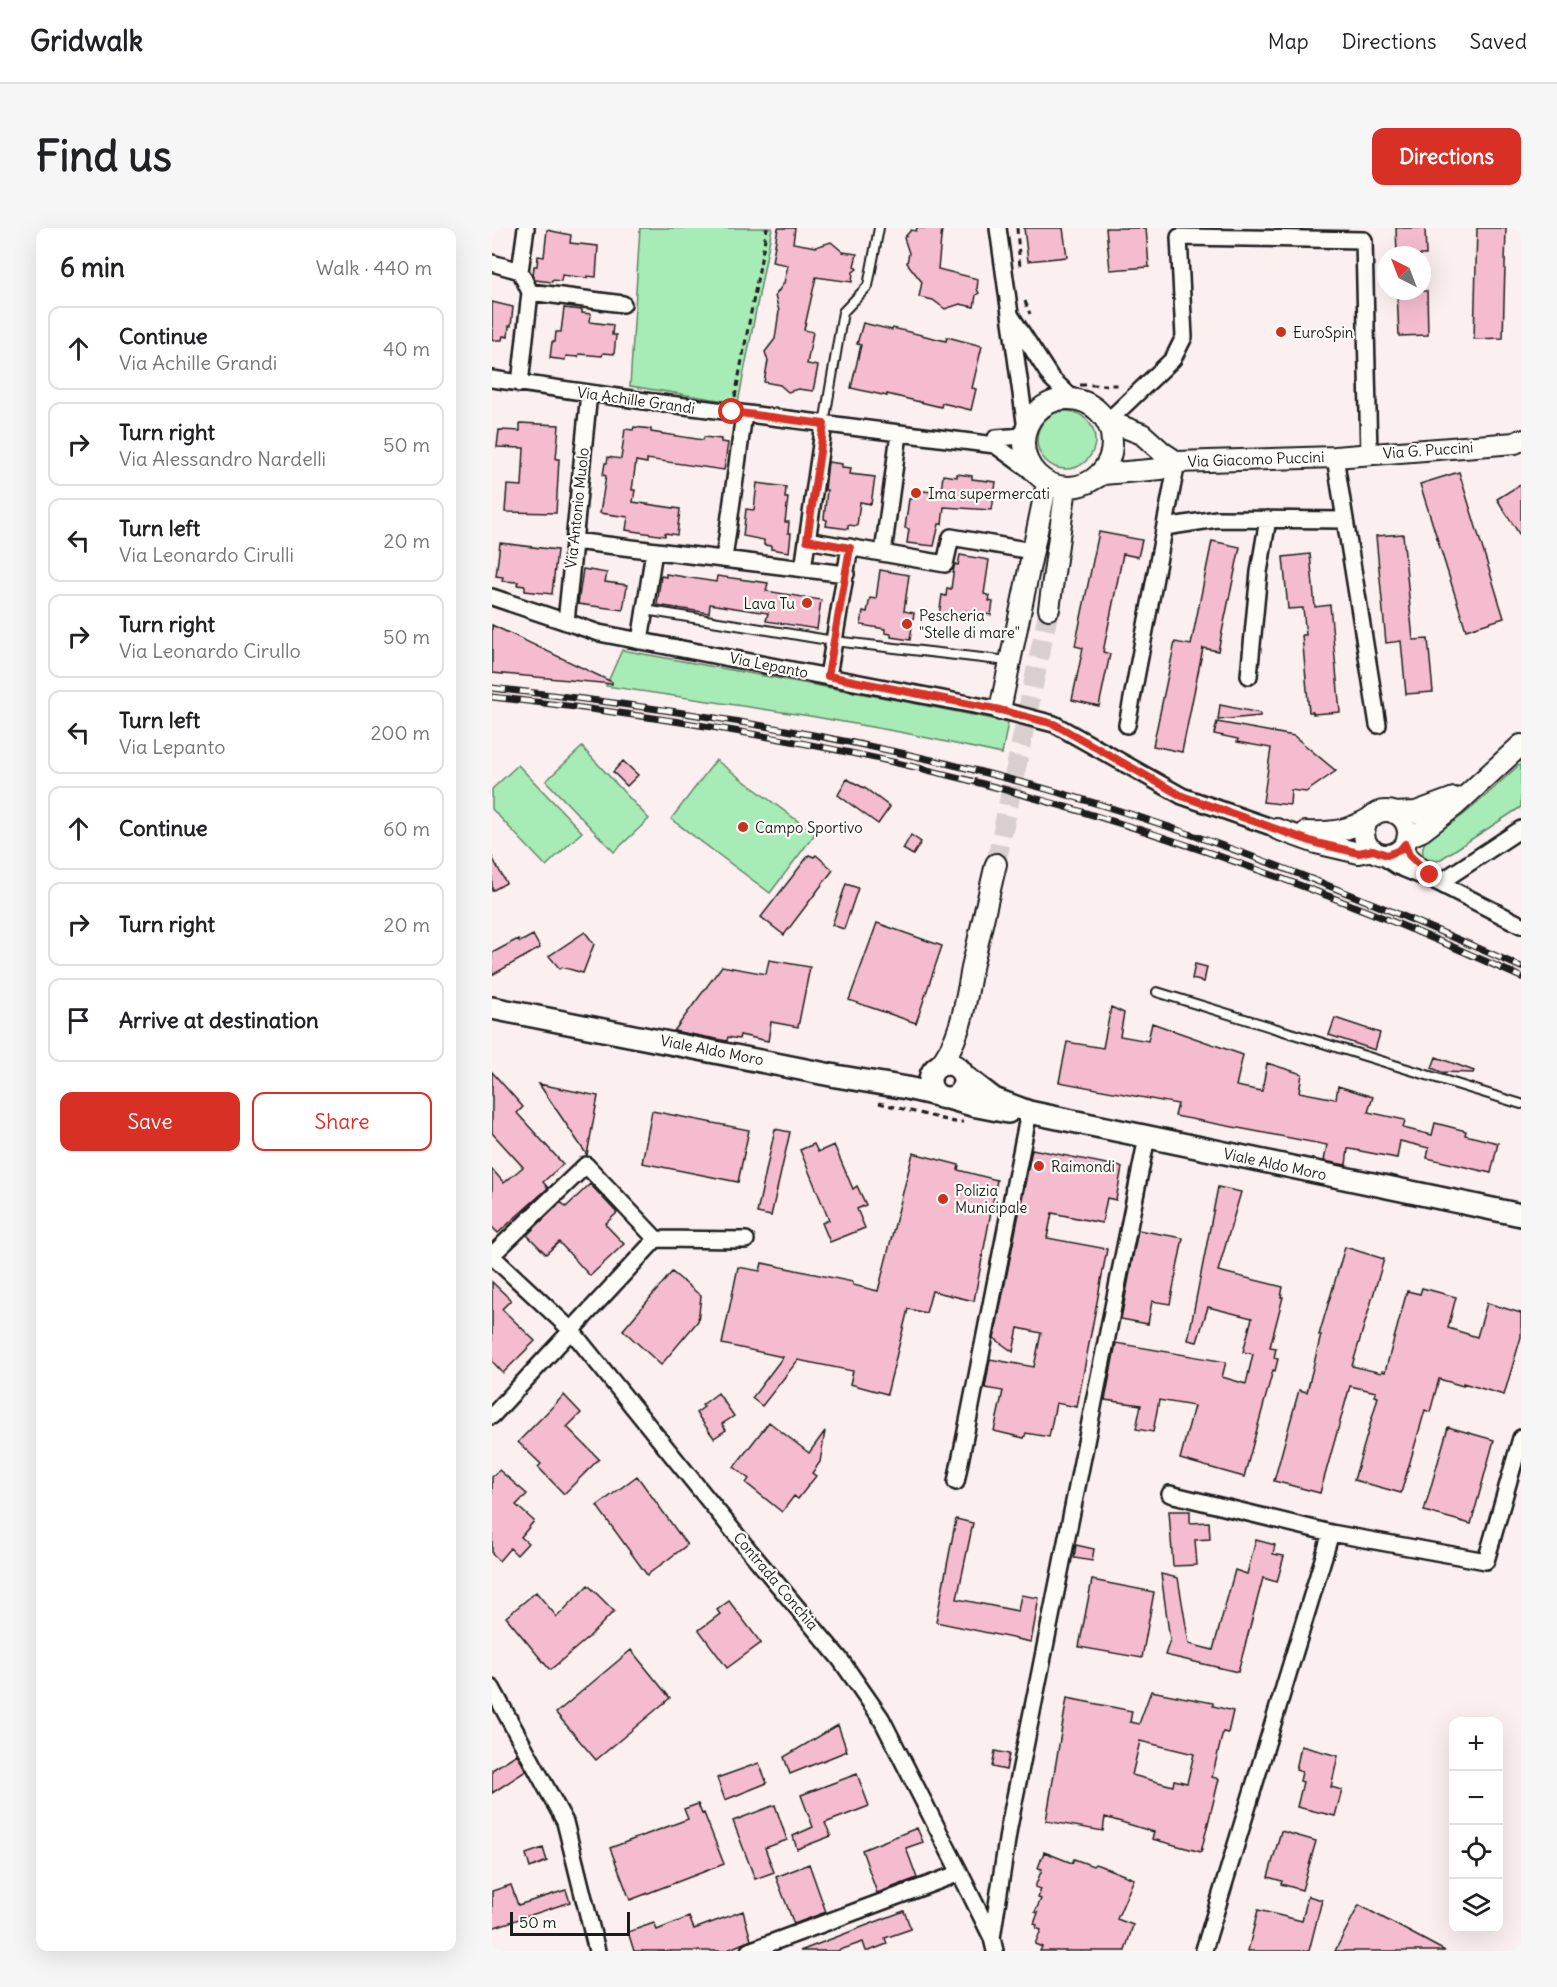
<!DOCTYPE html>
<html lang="en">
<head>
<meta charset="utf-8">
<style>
  body { margin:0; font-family:Delius,sans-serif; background:#f6f6f6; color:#202124 }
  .controls { position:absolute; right:18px; bottom:18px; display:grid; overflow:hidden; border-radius:12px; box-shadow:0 6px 24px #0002 }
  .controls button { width:54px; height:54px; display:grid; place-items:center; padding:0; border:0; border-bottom:2px solid #e0e0e0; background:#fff; color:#202124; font:30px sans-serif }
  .compass { position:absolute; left:885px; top:18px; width:54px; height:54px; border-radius:50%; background:#fff; box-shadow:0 6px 24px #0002; rotate:318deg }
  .scale { position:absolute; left:18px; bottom:15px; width:120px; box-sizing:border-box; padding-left:6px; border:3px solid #1c1c1c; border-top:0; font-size:16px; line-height:21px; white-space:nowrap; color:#1c1c1c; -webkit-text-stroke:4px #fdfcf7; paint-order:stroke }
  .stop { position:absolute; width:18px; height:18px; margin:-14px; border:4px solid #d93025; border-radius:50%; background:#fff }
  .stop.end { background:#d93025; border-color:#fff; box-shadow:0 2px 6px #0008 }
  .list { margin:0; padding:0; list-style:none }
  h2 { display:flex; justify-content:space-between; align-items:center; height:78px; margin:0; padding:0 24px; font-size:26px }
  h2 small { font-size:20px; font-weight:400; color:#757577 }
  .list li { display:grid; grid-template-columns:39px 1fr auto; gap:18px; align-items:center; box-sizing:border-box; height:84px; margin:0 12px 12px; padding:0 12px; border:2px solid #e0e0e0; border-radius:12px }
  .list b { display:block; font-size:22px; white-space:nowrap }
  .list p { margin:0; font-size:20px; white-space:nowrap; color:#757577 }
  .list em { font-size:20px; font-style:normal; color:#757577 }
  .actions { display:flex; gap:12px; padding:18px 24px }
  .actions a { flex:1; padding:14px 0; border:2px solid #d93025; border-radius:12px; text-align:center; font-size:21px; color:#d93025 }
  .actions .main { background:#d93025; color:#fff }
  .icon { flex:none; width:33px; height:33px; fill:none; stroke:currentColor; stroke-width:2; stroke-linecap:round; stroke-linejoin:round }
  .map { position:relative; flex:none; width:1029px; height:1723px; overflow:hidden; border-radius:12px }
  header { display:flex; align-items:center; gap:36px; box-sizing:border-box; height:84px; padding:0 30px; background:#fff; border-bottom:2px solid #e0e0e0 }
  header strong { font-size:28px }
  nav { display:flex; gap:33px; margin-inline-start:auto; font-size:21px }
  .intro { display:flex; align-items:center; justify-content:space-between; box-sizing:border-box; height:144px; padding:0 36px }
  h1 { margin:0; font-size:42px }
  .button { padding:15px 27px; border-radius:12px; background:#d93025; color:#fff; font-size:21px; font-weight:700 }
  main { display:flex; gap:36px; padding:0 36px }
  aside { flex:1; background:#fff; border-radius:12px; box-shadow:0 6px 24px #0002 }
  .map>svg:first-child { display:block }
</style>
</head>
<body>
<header>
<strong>Gridwalk</strong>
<nav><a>Map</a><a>Directions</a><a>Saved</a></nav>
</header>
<div class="intro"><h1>Find us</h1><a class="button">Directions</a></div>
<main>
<aside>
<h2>6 min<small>Walk · 440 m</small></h2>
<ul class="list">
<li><svg class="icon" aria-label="ahead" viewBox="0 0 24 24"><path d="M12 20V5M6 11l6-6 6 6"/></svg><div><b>Continue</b><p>Via Achille Grandi</p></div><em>40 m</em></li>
<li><svg class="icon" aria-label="right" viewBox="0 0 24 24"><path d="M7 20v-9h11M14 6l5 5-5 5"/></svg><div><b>Turn right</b><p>Via Alessandro Nardelli</p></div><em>50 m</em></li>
<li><svg class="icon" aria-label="left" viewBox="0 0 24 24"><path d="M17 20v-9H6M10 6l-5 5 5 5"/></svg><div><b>Turn left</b><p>Via Leonardo Cirulli</p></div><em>20 m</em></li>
<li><svg class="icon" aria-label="right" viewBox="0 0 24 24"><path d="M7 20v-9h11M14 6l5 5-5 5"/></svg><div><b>Turn right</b><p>Via Leonardo Cirullo</p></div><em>50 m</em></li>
<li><svg class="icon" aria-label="left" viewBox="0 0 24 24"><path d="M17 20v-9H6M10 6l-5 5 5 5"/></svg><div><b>Turn left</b><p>Via Lepanto</p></div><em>200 m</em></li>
<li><svg class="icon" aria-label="ahead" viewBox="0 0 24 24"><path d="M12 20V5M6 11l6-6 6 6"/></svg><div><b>Continue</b></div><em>60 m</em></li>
<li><svg class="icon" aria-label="right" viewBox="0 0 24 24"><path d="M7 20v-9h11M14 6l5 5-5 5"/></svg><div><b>Turn right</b></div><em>20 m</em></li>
<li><svg class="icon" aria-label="arrive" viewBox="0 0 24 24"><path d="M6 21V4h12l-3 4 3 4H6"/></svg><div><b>Arrive at destination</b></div></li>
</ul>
<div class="actions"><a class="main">Save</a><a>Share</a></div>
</aside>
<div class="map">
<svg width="1029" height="1723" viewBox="0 0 1029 1723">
  <rect width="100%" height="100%" fill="#fbefef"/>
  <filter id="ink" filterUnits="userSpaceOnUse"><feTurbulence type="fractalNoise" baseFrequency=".0167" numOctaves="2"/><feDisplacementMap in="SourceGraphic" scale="12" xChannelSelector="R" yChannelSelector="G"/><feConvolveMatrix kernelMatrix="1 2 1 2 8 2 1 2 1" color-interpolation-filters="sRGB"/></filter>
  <g filter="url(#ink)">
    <path fill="#a7ebb6" stroke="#628469" stroke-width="1.5" d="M148,0H280L246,175L138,158Z
      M545 212a29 29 0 1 1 58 0a29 29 0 1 1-58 0Z
      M130,422L410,473L516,494L510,526L413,505L318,488L114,458Z
      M90,519L157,591L122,624L54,553Z
      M224,532L323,606L278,665L179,591Z
      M26,537L90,604L54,638L0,581V561Z
      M1029,537V579L949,631L945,633L933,631C927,621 933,613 939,605C965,599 1005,556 1026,538Z"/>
    <path fill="#f5bcd0" stroke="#1c1c1c" stroke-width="1.5" fill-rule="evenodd" d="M286,0H303L301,15L324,19L339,14L351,24L365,26L362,38L365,41L361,44L360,54L324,49L312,102L321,104L315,136L326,138L321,163L306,161L296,164L288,157L272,154L276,133L273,124L283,111L287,83L283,68L292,55L296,37L280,34Z
      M425,0H450L446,41L486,51L485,61L487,65L484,67L482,79L468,76L453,81L441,72L427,69L430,54L415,35L417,25L412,10L419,2L424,3Z
      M532,0H571L575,29L536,33Z
      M614,0H654L657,39L618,42Z
      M904,0H933L934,27H905Z
      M985,0H1014L1011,110L982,111Z
      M55,2L79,7L78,15L106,18L104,49L95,48V50L70,47L69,53L60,52V54L43,52L41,48L42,38H45L46,28L52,29Z
      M905,63H935L936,107L907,108Z
      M0,74L21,79L19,98H17L16,109L11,108L10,112H0Z
      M72,80L90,82V85L99,86L98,94L121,97L120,107H124L122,126L111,125L110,128L87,126L86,129L74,128L73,132L58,130L60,114H63L64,104H69Z
      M371,95L400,102L401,100L454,113L455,109L490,118L480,160L484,161L479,182L450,175L449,179L395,166V168L359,160L369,117L365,116Z
      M28,195L67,197L64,231H67L64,285L13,284L15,257L30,258L32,220L5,219L7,202L28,203Z
      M142,199L159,201V204L211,212L212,209L229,211V214L236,215L232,242L155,231V235L144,233L140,262H143L141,274L188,281L185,307L173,305V308L134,302L136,289L108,285L114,248L111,247L113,235H115L116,229L129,231L133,201L141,202Z
      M336,234L350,236V239L359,240L358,246L383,249L379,276L368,274L365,298L356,297V301L334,298L335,292L332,291L335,262H333Z
      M967,244L1012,390L974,402L928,256Z
      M465,246L480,248V251L504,254L500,282L452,279L450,296H447L442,318L415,315L417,301L413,300L417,271H420L422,262L449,265L451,247L465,249Z
      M265,255L294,259L293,270H296L293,294H297L296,305H299L297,324L279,321V318L272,317V312L251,308L254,281L262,282Z
      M1029,256V309L1005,271Z
      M607,304L650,312L646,329L631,326L611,424L618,426L607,478L580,472L591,420L583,418Z
      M911,306L921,412L936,411L941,464L914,466L909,413L894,415L884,308Z
      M720,313L748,319L726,423L711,420L690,524L661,518L683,414L699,417Z
      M8,315L65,322L60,366L33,363V358L25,357L26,354L10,353L11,349L4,348Z
      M818,326L823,379L838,377L848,484L821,486V484H817L810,407H814L811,380L796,381L791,329Z
      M468,327L497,332L492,366L498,368L497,373L501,374L499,387L474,383V389L464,387V390L447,388L450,367L454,368L455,360L459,361L462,339L463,336L466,337Z
      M91,341L115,345L113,354L135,357L131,382L86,376Z
      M388,342L417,347L412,383L422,385L418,412L399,409V406L393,405V401L369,397L371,383L375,384L378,370L384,371Z
      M174,346L224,354L225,348L276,355L274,363L329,372L325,401L274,393L276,385L243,380L218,376L217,385L165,377L169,348L174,349Z
      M0,397L120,454V456L0,445Z
      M728,477L768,485V488L726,492Z
      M725,494L802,508L844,543L814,564L799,562L798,577L771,574L779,520L745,514L746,511L722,506Z
      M131,533L146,547L135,558L121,544Z
      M355,551L374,561L398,579L386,596L346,567Z
      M419,607L429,614L421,627L411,621Z
      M317,627L322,629L324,627L341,642L292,707L269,689Z
      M0,629L14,655L0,663Z
      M354,656L366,660L352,701L340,697Z
      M385,695L450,718L424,795L357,772Z
      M93,704L102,716L91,745L70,739L68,741L57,728Z
      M41,707L48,720L0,747V725L26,711L28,714Z
      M277,732L318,739L306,799L279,794L276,813L248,807L247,811L236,809L235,813L182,803L230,738L274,746Z
      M703,736L715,739L712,754L700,751Z
      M619,779L632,785L628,808L656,813L660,795L751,827L744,858L770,863L775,835L810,846L807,864L844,871L846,858L881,869L876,884L913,892L911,900L940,907L943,895L974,903L973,907L1006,915L999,945L935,930L937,920L908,913L905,930L858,921H856L854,937L832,933L835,917L683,888L686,876L567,854L575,814L611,820Z
      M843,790L888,805L883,822L837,807Z
      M944,829L982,843L981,845L949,844L940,840Z
      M0,844L31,879L25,885L71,936L51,954L56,960L6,1005L0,999V941L12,955L31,939L0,905Z
      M47,856L106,868L95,927Z
      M160,883L257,902L246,954L150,935Z
      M283,901L298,904L279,988L265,985Z
      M322,916L326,924L342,917L361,961L365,958L374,977L365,981L373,1000L338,1014L330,995L337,992L308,922Z
      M540,921L630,939L624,972L615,970L610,995L560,985L555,1010L615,1021L585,1179L564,1175L557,1209L534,1205L532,1210L502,1203L511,1163L493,1160L498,1131L542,1139L549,1105L526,1100L521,1124L502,1110Z
      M421,925L467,937L466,942L505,952L482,1073L440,1063L434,1085L416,1081L395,1166L358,1156L361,1143L306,1132L270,1178L260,1170L291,1129L230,1116L246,1039L268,1043L270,1035L361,1054V1057L386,1063Z
      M98,956L125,985L113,996L132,1016L98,1048L67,1014L54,1026L35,1007L69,974L74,979Z
      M726,959L749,964L726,1043L791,1059L789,1069H791L778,1119L784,1120L782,1130L786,1131L783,1143L781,1142L752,1249L688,1231L702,1178L667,1172L661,1204L644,1201L649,1177L613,1172L624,1115L734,1134L730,1149L754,1156L761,1126L751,1124L760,1090L716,1079L705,1114L696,1112Z
      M646,1002L691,1010L678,1076L660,1073L656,1096L629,1091Z
      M853,1019L892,1031L860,1138L889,1145L890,1143L893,1144L915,1063L928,1066L930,1060L964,1069L956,1100L985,1109L995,1075L1029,1085V1109L1012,1167L971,1155V1158L947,1151L938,1184L933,1182L909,1265L862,1252L886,1169L882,1168L884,1164L858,1158L828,1265L782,1253L807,1162L815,1164L829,1107H827Z
      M180,1044L209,1068L206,1093L169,1137L131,1102Z
      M0,1054L19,1072L10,1081L43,1113L11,1145L0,1133Z
      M226,1165L242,1188L230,1196L234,1202L222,1210L204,1185L212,1179L210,1177Z
      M72,1167L89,1185L75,1199L107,1231L72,1266L46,1239L49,1236L26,1214Z
      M277,1194L317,1225L333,1203L328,1234L320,1245L324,1248L306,1271L302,1268L290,1284L254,1255L257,1251L242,1239Z
      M956,1199L1002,1212L979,1296L932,1283Z
      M7,1242L35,1266L24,1277L42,1293L29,1309L36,1315L25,1327L18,1320L7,1333L0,1326V1249Z
      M145,1248L195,1317L155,1347L105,1278Z
      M677,1283H698V1295L717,1294L718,1311L703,1312L705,1337L681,1338Z
      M464,1291L481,1295L465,1371L526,1383L529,1367L547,1370L539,1414L444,1394Z
      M764,1312L783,1317L781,1326L792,1328L785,1354L771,1350L746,1444L673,1427L678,1412L669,1346L686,1350L697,1416L721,1422L743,1342L755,1346Z
      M584,1317L602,1321L600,1333L582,1330Z
      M600,1352L662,1364L650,1430L587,1419Z
      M96,1357L122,1383L97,1409L58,1442L14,1389L44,1364L65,1389Z
      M237,1373L269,1415L235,1440L207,1402L228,1386L225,1382Z
      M139,1422L178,1470L104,1532L64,1485Z
      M659,1463L721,1475V1478L741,1483L736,1505L731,1504L720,1549L727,1551L709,1624L660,1611L662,1604L613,1589L611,1603L554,1593L575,1470L640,1483L638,1494L647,1496ZM648,1513L702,1526L695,1555L682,1552L681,1558L640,1547Z
      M346,1497L355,1523L298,1546L292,1529Z
      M809,1518L846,1528L839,1559L850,1562L843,1588L805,1579L811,1554L808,1553L810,1544L804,1542Z
      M503,1523L517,1526L514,1542L500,1539Z
      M25,1526L34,1543L0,1565V1542Z
      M267,1535L275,1555L233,1572L225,1550Z
      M365,1546L377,1578L333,1595L339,1608L305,1621L301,1608L321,1599L309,1567Z
      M206,1576L210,1586L212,1585L232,1636L138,1672L118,1620L196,1591L192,1581Z
      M283,1577L295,1612L273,1620L282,1644L263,1651L241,1593Z
      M425,1600L431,1614L414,1620L425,1650L385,1665L370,1622Z
      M789,1603L824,1613L810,1662L789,1656L790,1653L776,1649Z
      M51,1620L55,1633L38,1640L34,1626Z
      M552,1624L580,1635L582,1631L601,1638L603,1636L606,1637L642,1651L625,1691L641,1697L633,1723H548L550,1719L543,1716L549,1702L544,1700L545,1697L542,1696L546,1685L543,1684L549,1671L546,1670L549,1661L543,1659L550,1641L546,1640Z
      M317,1636L334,1684L302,1696L284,1649Z
      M19,1657L26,1677L74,1662L78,1674L0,1700V1663Z
      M816,1668L830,1672L817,1723H756L766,1682L810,1693Z
      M867,1677L953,1723H843Z
      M251,1683L259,1712L233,1723H142L136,1704L162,1695L165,1702L197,1689L202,1701Z
      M412,1683L419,1701L393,1710L395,1716L377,1723H374L371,1714L345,1723H308Z"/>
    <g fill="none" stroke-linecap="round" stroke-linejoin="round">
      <path stroke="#dacfcf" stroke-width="20" stroke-dasharray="20 10" stroke-linecap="butt" d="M504,636L557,381"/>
      <defs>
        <path id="service" d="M332,196L351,84L376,58L387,0
          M153,382L342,413L516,433
          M665,764L1029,876"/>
        <path id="minor" d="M506,0L534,201
          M0,35L28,43
          M38,64L131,76
          M519,88L559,150L580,170
          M0,151L153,173L503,217
          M28,156L38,64L28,43L34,0
          M616,193L681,131L692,109L687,9L872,12L877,227
          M503,217L546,248
          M503,217L504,210L532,208
          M843,229L886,497
          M673,299L725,291L853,292
          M315,312L453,336L459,309L540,323
          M82,313L354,346
          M391,325L407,206
          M232,331L252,186
          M311,341L332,196
          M0,369L107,405L508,482L562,496L690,568L785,601
          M74,394L97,165
          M148,413L162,323
          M336,448L358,319
          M757,448L767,344L776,291
          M635,497L685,234
          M913,617L917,627L940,649
          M887,626L905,638L947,655L1029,697
          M947,655L1029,601
          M0,1027L94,937L164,1011L254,1012
          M0,1028L79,1102L251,1315L348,1431L389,1490L468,1645L500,1710L503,1723
          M0,1188L164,1011
          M464,1254L537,884
          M678,1266L839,1305L994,1333L1029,1210
          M0,1460L73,1594L105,1723
          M500,1710L517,1599L655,909
          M712,1722L839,1305
          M257,1723L468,1645"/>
        <path id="tertiary" d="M532 215a44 44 0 1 1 88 0a44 44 0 1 1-88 0Z
          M616,193L650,206L670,224L685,234
          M595,255L611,246L669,241L685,234L843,229L1023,215L1029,212
          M557,381L574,259
          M508,482L553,264L561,257
          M872 605a22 22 0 1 1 44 0a22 22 0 1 1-44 0Z
          M902,585L924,584L962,570
          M785,601L824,615L867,625L881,622
          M814,604C841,605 856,603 880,589
          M916,609L930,603L964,577L1029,517
          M446,839C470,812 474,770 481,735C489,702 496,669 504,636"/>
        <path id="secondary" d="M0,780L344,848L415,860L445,867
          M438 853a17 17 0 1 1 34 0a17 17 0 1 1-34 0Z
          M471,847L502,871L537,884L1029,987
          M456,870L480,877L516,884"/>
      </defs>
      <use href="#service" stroke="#1c1c1c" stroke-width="12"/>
      <use href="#minor" stroke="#1c1c1c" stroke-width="20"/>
      <use href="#tertiary" stroke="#1c1c1c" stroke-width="24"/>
      <use href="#secondary" stroke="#1c1c1c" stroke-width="26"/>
      <path stroke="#1c1c1c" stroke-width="3" stroke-dasharray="6 4.5" stroke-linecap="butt" d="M525,0L528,40
        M533,73L538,86
        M588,157H630
        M243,169L275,0
        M387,875L462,894H471"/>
      <use href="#service" stroke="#fdfcf7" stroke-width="8"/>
      <use href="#minor" stroke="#fdfcf7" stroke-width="15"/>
      <use href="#tertiary" stroke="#fdfcf7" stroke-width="20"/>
      <use href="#secondary" stroke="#fdfcf7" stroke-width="21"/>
      <defs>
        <path id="rail" d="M0,460C216,484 431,520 638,586C771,629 901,682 1029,739
          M0,469C169,488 338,515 503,559C683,607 859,672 1029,749"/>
      </defs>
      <use href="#rail" stroke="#1c1c1c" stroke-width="7"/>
      <use href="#rail" stroke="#fdfcf7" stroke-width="4.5" stroke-dasharray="14" stroke-linecap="butt"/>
    </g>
  </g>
  <g fill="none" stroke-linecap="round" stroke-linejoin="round" filter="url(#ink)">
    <path stroke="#d93025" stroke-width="8" d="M240,184L332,196L315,312L358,320L336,448L508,482L562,496L690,568L824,615L867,625L881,622L895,627L908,622L913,616L917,627L938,647"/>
  </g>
  <g fill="#c8321e" stroke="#fdfcf7" stroke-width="2">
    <circle cx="789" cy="104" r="6"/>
    <circle cx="424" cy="265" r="6"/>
    <circle cx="315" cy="375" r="6"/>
    <circle cx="415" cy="396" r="6"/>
    <circle cx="251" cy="599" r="6"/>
    <circle cx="547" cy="938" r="6"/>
    <circle cx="451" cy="971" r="6"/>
  </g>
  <g text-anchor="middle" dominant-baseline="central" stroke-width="4.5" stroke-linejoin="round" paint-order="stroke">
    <g font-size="15" fill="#1c1c1c" stroke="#fdfcf7" text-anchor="start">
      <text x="801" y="104">EuroSpin</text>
      <text x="436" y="265">Ima supermercati</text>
      <text x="303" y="375" text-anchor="end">Lava Tu</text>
      <text x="427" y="387">Pescheria<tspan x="427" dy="17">"Stelle di mare"</tspan></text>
      <text x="263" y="599">Campo Sportivo</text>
      <text x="559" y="938">Raimondi</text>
      <text x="463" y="962">Polizia<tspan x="463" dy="17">Municipale</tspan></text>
    </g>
    <g font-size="15" fill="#1c1c1c" stroke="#fdfcf7">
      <text transform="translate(144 172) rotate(8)">Via Achille Grandi</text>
      <text transform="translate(936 222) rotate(-4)">Via G. Puccini</text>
      <text transform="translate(764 231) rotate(-2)">Via Giacomo Puccini</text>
      <text transform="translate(85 280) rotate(-84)">Via Antonio Muolo</text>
      <text transform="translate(277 437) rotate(11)">Via Lepanto</text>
      <text transform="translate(220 822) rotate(11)">Viale Aldo Moro</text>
      <text transform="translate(783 936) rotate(12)">Viale Aldo Moro</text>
      <text transform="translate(284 1353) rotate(50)">Contrada Conchia</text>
    </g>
  </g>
</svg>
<div class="controls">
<button>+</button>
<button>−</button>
<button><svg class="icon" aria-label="locate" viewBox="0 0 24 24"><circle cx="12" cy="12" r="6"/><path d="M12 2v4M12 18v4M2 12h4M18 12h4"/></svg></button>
<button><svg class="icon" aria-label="layers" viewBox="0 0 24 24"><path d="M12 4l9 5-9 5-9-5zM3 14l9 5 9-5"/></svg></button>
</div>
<svg class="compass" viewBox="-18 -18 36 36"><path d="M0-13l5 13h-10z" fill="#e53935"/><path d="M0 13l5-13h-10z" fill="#757577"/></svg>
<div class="scale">50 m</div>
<div class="stop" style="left:240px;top:184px"></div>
<div class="stop end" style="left:938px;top:647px"></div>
</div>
</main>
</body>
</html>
